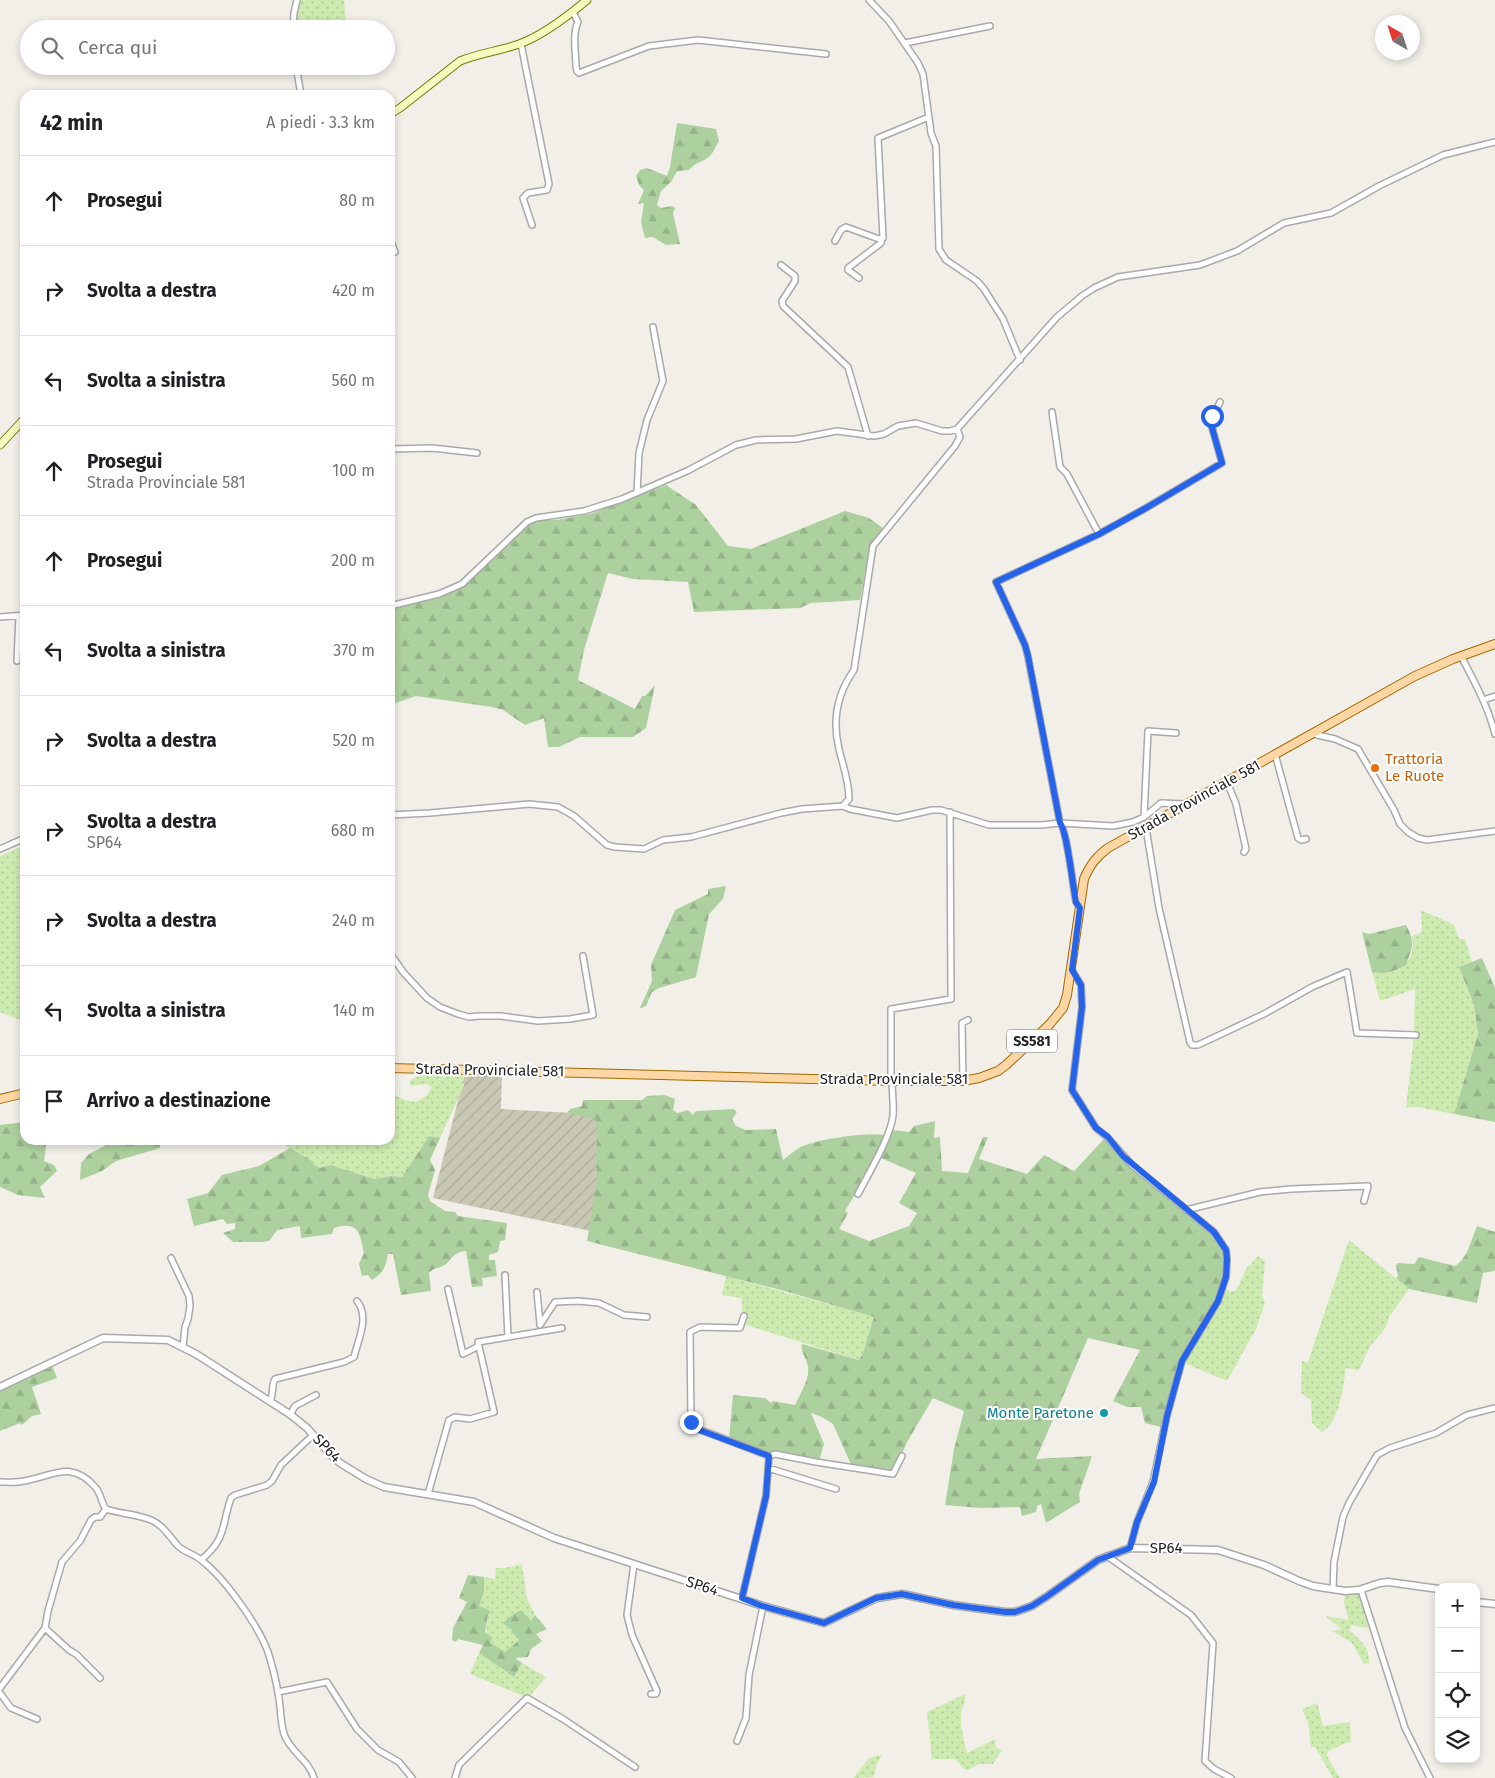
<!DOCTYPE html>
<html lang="it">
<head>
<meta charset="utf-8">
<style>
  body { margin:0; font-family:"Fira Sans",sans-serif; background:#f2f2f2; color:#202124 }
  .controls { position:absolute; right:15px; bottom:15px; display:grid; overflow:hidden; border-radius:10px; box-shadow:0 2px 8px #0003 }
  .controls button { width:45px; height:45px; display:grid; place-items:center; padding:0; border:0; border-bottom:1px solid #e0e0e0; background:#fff; color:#202124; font:25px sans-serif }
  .compass { position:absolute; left:1375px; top:15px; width:45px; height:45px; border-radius:50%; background:#fff; box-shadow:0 2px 8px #0003; rotate:321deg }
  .stop { position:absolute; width:15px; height:15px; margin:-11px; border:4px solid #2563eb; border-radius:50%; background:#fff }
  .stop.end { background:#2563eb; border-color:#fff; box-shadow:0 1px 5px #0008 }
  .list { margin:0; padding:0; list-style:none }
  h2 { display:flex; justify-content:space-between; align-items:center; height:65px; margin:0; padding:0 20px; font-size:21px }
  h2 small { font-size:16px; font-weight:400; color:#757577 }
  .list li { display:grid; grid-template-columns:32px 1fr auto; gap:15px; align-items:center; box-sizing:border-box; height:90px; padding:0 20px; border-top:1px solid #e0e0e0 }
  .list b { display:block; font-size:19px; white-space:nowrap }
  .list p { margin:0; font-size:16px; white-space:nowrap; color:#757577 }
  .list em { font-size:16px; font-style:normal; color:#757577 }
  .icon { flex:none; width:28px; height:28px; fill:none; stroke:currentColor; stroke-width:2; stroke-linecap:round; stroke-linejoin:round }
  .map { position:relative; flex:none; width:1495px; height:1778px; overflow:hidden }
  .search { position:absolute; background:#fff; box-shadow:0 2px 8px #0003; left:20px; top:20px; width:375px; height:55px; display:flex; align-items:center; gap:12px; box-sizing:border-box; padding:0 18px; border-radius:28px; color:#757577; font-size:19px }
  .panel { position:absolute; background:#fff; box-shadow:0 2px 8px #0003; left:20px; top:90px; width:375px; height:1055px; border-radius:15px }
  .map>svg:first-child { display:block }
</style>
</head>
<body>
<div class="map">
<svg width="1495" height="1778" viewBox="0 0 1495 1778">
  <defs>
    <pattern id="construction-furrows" width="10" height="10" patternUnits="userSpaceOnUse" patternTransform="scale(1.25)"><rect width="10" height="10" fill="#c7c7b4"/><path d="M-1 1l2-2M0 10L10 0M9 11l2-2" fill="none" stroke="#abab9a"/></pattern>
    <pattern id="grass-dots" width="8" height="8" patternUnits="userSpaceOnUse" patternTransform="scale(1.25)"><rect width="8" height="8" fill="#cdebb0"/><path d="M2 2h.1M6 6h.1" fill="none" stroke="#b0c997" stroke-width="1.8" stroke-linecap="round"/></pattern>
    <pattern id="forest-firs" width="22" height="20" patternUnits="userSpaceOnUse" patternTransform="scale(1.25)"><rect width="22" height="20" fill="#add19e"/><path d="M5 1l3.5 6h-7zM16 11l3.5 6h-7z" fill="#95b388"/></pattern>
  </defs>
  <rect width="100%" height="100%" fill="#f2efe9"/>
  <path fill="url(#construction-furrows)" d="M502,1075L501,1109L610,1115L591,1231L433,1198L464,1077Z"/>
  <path fill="url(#grass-dots)" d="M298,0H344L347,29H295Z
    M25,845V1022L0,1012V856Z
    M1421,910C1426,913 1453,923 1454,925C1457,930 1456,935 1460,939H1465L1472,962L1459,967L1474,1005L1478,1034L1454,1114L1417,1107H1406L1414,1036L1415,989L1380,1001L1372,972C1397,978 1417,963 1412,936L1422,932Z
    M459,1071L463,1077L464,1086L440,1138L429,1136L403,1177L391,1176L374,1179L331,1165L320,1168L313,1165L312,1161L276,1140H390V1093L405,1100L416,1102L426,1096L432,1087L426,1084L410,1086V1081C420,1071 444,1075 458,1075Z
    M1349,1240L1409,1289L1389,1317L1386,1327L1369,1348L1359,1370L1346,1368C1343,1387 1340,1422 1322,1432L1312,1423L1311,1400L1301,1393L1302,1361L1308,1362Z
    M1258,1256L1265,1261L1262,1295L1265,1303L1256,1329L1227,1381L1184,1363L1185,1358L1218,1307L1225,1288L1231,1292L1237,1289L1246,1269Z
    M726,1276L875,1317L863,1353L859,1360L746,1325L747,1314L742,1312V1298L722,1295Z
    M522,1564L527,1598L535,1615L531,1622L527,1618L507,1626L512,1630L519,1640L505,1652C486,1639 484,1638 488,1615L478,1606L484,1585V1577L495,1579L496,1568H505Z
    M1345,1594H1360L1370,1625L1366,1628L1351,1625L1349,1630C1360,1640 1370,1647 1369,1663L1364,1664L1352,1643L1332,1631L1342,1629L1325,1616L1349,1620L1344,1604Z
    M479,1653L514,1677L522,1663L546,1677L530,1696L526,1697L470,1674Z
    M965,1694C966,1705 962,1705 961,1713C960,1727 964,1740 967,1753L995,1739L996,1748L1002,1750L993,1764H979L968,1770L964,1769L955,1759H932L927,1712Z
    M1317,1703L1323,1726L1350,1722L1351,1741L1328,1751L1327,1756L1340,1778H1333L1315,1747L1311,1748L1308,1722L1302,1709Z
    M882,1755L876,1766L874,1777L853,1778L869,1758Z"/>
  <path fill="url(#forest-firs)" d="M677,123L716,129L719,141C716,145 714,152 710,156C702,163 697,161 689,170L677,171L671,182L661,191L657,205L661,208L672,206L675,208L673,213L680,244L666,245L653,237L645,238L641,222L644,203L638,204L644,190L639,185L636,176L640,170L647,168L667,176L670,167Z
    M666,485L696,505L728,546L751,549L845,511L869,518L884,529L869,553L860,600L811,603L800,608L694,612L688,582L633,579L608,573L584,650L578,680L635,709L642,696H645L655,685L646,728L633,737H580L559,747H548L544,718L525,725L503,710L492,707L416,696L390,705V609L399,605L431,599L458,589L534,520H557L590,514Z
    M726,886L723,899L709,914L696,977L659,988L652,992L646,1006L640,1008L652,981L651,965L675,910L708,894V889Z
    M1406,925C1416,943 1412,947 1406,965C1394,972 1385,975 1372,972L1362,932L1369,934Z
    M1482,958L1495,988V1122L1454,1114L1478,1034L1474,1005L1459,967Z
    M665,1095L675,1099L673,1110L677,1113L688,1110L693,1115L696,1111L734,1109L737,1112L732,1119L736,1126L746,1130L776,1129L783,1160C788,1156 794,1151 799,1148C815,1139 868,1132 885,1135L873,1164L845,1211L848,1213L839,1229L869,1241L909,1226L917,1213L899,1203L916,1173L881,1158L892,1130L909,1132L914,1126L935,1121L934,1138L940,1137L942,1171L968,1173L983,1137H988L979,1159L1027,1174L1044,1155L1074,1171L1105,1138L1129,1165L1210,1232L1220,1244L1224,1255L1221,1293L1179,1363L1161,1427L1145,1423L1141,1407H1127L1113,1401L1140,1350L1088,1338L1036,1459L1092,1456L1079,1494L1080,1502L1046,1523L1041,1504L1037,1506L1036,1512L1022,1516L1020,1507L981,1508L945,1505L954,1449L964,1411L933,1398L907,1442L895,1470L890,1474L853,1469L833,1424L822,1417L811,1413L824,1444L819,1461L768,1454L729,1439L733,1395L765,1398L771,1403L773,1401L795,1405C800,1394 810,1379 808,1367C807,1358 800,1352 802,1344L859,1360L863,1353L874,1317L781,1290L587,1241L597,1180L596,1154L598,1132L595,1119L567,1113L570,1109L582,1106L583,1100H642L647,1096Z
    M25,1122V1140H47L44,1161L54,1165L57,1171L40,1187L45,1198L18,1195L0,1187V1125Z
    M429,1136L440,1138L430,1160L435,1170L428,1195L430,1201L445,1211L455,1212L458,1216L507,1223L505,1240L500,1241L498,1252L489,1255V1260H495L497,1276L482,1278L483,1286L472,1287L466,1251C451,1253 453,1260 443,1266C436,1269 435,1267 429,1273L431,1291L401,1295L393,1254H388C385,1268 385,1271 372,1280L368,1275L362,1276L359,1264L364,1253C360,1234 359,1220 334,1228L332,1234L301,1238L300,1226L277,1230L270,1240L264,1242H233L223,1233L235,1229V1223L227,1224L223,1219L194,1226L187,1199L208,1193L222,1175L259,1166L290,1148L312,1161L314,1165L320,1168L331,1165L374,1179L391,1176L402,1177Z
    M116,1140H160V1148L116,1161L102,1171L80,1180L81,1163L89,1154Z
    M1477,1226L1495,1232V1269L1494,1271L1483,1273L1477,1303L1409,1289L1396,1278L1398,1276L1396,1265L1398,1263L1414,1264L1419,1257L1455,1266C1468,1258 1471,1240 1477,1226Z
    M52,1365L57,1378L32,1387L41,1414L32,1416L22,1425L20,1423L0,1431V1388Z
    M468,1575L484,1577V1592L479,1606L491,1611L488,1615L485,1632L493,1638L490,1642L505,1652L519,1640L511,1631L512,1630L503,1623L511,1616L521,1610L531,1621L535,1615L547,1629L536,1634L542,1641L531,1649L528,1657L515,1658L522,1663L514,1677L479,1653L483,1645L458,1639L456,1642L452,1640L453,1628L467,1602L459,1598Z"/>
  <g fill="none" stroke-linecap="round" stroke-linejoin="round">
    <defs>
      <path id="minor" d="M869,0L889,21L918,63L923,74L931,133L936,146L939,249L946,260L977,281L984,289L1003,319L1020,360
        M573,12L578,22C572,35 576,53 576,67L577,71L579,73L649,46L698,40L826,54
        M293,29L294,13L297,0
        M905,43L990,26
        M521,44L549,184L547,190L528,193L523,198L532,225
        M296,66L301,95
        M390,239L395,252
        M835,241L841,230L846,227L879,239L883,238L878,138L929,117
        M781,265L795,276V281L782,301L783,306L848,367L868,436
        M859,278L848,270V268L881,243L882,239
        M1052,412L1060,467L1067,474L1099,534
        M390,449L432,448L477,453
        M637,493L639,453L647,420L663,381L653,327
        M390,606L439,594L462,584L527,522L536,518L584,511L622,499L687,471L736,445L756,440L796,439L837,431L874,436L884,434L898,426L916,423L942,431H950L957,429L1057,317L1082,296L1094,288L1118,277L1200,265L1237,251L1284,223L1331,213L1379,186L1443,155L1495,142
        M0,617L25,615
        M1461,656C1474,681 1488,706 1495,734
        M17,661L19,616
        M1483,700L1495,696
        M1313,734L1335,739L1358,749L1394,810L1400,824L1408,832L1418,838L1427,840L1495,831
        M1275,754L1298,838L1301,840L1306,839
        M1227,782L1236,804L1246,849L1244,852
        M843,806L850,809L897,818L932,810H941L989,825H1041L1060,823L1113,826L1133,822L1144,817L1161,803L1185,804
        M390,815L430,813L529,804L558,807L574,816L607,845L615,847L644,849L663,840L691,837L781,813L802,809L843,806L849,799C849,781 843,766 839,749C832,720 837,694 854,670L873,546L955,446L960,437L957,429
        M1144,817L1148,731L1176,733
        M1146,828L1159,908L1190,1042L1192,1045H1198L1264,1014L1312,987L1347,972L1357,1033L1416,1035
        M0,849L25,838
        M1080,908L1076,902C1073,888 1067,830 1060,823L1028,657L1025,645L996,582L1099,534L1146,508L1222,463L1209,417L1214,414L1220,402
        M390,953L403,972L427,998L440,1007L458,1014L469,1017L479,1016H501L538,1021L570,1019L593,1015L583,956
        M1072,970L1081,985L1082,1007L1072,1090L1096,1128L1107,1137L1132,1165L1214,1232L1226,1250L1227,1259L1226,1277L1218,1301L1182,1361L1167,1415L1153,1482L1137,1522L1130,1548
        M891,1081V1009L951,999L950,812
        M963,1081L962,1023L968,1020
        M858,1194C869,1173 890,1138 893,1116C894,1104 892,1092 892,1081
        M1186,1210L1260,1192L1291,1189L1368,1186L1364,1201
        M171,1258L189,1296L190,1306L188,1319L185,1327L183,1347
        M505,1275L508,1337
        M448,1289L463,1354L479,1346
        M537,1292L540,1324
        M540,1325L555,1302L578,1301L599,1303L624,1315L647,1317
        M270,1401C274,1394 271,1386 275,1379L344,1362L354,1357C358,1340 370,1317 357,1301
        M290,1415L295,1406L316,1395
        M769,1456L775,1454L816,1462L893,1474L902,1456
        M768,1468L836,1489
        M0,1482C8,1482 16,1483 24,1481C53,1476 72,1459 96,1488C101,1494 101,1502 106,1509C121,1514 137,1514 151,1520C163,1525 169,1536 178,1546C184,1552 194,1554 201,1560C224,1577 258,1625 268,1652C272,1665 276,1679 278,1693C281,1706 280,1721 284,1734C290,1752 309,1760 314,1778
        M428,1494L449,1420L455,1417L470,1419L494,1412L478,1342L562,1328
        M1107,1556L1191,1615L1213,1643L1205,1761L1214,1769L1231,1778
        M201,1560C227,1538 221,1527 231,1498L235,1495L267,1485L272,1481L281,1465L313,1435
        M634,1564L627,1615L632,1635L657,1691L656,1694H651
        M1333,1589L1334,1562L1343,1517L1349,1503L1377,1455L1390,1448L1436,1433L1467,1415L1495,1408
        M1361,1590L1405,1728L1430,1778
        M742,1598L766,1496L769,1456L693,1427L691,1422L690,1332L700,1327L740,1328L744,1316
        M45,1628L69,1650L76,1654L100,1678
        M0,1688L45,1628L48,1611L62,1562L80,1541L91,1520L95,1517H100L106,1509
        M278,1692L327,1682L357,1729L378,1750L399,1762L412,1778
        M0,1693L11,1708L37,1719
        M737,1741L746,1718L749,1675L763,1606
        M455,1778L459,1765L527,1698L563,1719L635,1767"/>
      <path id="tertiary" d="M0,1387L103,1338L168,1340L196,1354L291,1415L307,1428L331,1455L340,1463L366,1479L384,1487L474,1502L554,1538L763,1606L824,1623L877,1598L902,1594L953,1605L1005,1612H1015L1032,1606L1049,1595L1098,1560L1130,1548L1218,1550L1264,1565L1299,1581L1313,1586L1345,1591L1359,1590L1380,1583L1388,1582L1439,1589
        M1476,1602L1495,1604"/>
      <path id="secondary" d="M390,114L400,108L460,61C479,53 500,51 519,44C542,36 569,15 587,0
        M0,445L25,418"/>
      <path id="primary" d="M390,1068L892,1081H963L979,1078L998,1071L1006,1065L1049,1025L1063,1008L1067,995L1084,879C1090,865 1096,857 1108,848L1415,676L1453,659L1495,644
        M0,1099L25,1093"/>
    </defs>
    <use href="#minor" stroke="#a9a9a9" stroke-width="8"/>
    <use href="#tertiary" stroke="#a9a9a9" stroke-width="9"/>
    <use href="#secondary" stroke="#707d05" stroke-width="9"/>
    <use href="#primary" stroke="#a06b00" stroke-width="10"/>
    <use href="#minor" stroke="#fff" stroke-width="5"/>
    <use href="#tertiary" stroke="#fff" stroke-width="6"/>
    <use href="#secondary" stroke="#f7fabf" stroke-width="7"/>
    <use href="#primary" stroke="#fcd6a4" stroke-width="8"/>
  </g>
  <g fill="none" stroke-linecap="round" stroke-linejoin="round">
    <path stroke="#2563eb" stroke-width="6" d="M691,1422L694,1428L769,1456L766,1496L742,1598L762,1606L824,1623L876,1598L902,1594L953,1605L1005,1612H1015L1032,1606L1049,1595L1098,1560L1130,1548L1137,1522L1154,1482L1167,1416L1182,1361L1218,1301L1226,1277L1227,1259L1226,1250L1214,1232L1123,1156L1108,1137L1096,1128L1072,1090L1082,1007L1081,985L1072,970L1080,908L1076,902C1073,888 1067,830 1060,823L1028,656L1025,645L996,582L1099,534L1146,508L1222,463L1209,417L1212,416"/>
  </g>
  <circle fill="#e8710a" stroke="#fff" stroke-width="2" cx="1375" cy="768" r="5"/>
  <circle fill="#0f9aa8" stroke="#fff" stroke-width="2" cx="1104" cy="1413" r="5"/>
  <g text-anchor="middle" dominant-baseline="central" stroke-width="4" stroke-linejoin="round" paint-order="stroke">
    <rect fill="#fff" stroke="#646464" stroke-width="1" x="1007" y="1029.5" width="50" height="23" rx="4"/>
    <g font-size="14" font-weight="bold" fill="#222">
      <text x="1032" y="1041">SS581</text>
    </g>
    <g font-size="15" fill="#c56008" stroke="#fff" text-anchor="start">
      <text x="1385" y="759">Trattoria<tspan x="1385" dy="17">Le Ruote</tspan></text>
    </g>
    <g font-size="15" fill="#222" stroke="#fff">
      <text transform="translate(1194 800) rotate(-29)">Strada Provinciale 581</text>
      <text transform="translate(490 1070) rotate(1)">Strada Provinciale 581</text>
      <text x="894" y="1079">Strada Provinciale 581</text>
      <text transform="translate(327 1448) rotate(46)">SP64</text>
      <text x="1166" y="1548">SP64</text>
      <text transform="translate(702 1586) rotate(18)">SP64</text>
    </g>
    <g font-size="15" fill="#0d838f" stroke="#fff" text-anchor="end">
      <text x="1094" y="1413">Monte Paretone</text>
    </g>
  </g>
</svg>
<div class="controls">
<button>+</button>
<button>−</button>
<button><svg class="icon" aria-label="locate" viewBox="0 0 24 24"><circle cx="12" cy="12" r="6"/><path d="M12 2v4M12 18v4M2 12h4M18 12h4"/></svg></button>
<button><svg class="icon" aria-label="layers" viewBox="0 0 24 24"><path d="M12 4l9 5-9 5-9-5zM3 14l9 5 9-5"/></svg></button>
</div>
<svg class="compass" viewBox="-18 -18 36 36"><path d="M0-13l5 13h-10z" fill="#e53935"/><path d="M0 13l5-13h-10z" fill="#757577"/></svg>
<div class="stop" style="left:1212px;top:416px"></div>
<div class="stop end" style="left:691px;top:1422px"></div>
<div class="search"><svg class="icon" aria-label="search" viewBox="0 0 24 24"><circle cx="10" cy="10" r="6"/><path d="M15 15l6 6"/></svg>Cerca qui</div>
<section class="panel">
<h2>42 min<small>A piedi · 3.3 km</small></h2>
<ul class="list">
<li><svg class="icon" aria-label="ahead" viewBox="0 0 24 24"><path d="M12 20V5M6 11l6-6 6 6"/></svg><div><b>Prosegui</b></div><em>80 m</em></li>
<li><svg class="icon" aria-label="right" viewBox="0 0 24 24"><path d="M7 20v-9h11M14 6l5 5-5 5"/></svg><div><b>Svolta a destra</b></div><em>420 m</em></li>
<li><svg class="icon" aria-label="left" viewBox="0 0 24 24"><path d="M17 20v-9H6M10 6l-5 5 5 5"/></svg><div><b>Svolta a sinistra</b></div><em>560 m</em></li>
<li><svg class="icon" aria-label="ahead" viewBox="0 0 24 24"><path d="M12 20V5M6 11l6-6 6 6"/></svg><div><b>Prosegui</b><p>Strada Provinciale 581</p></div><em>100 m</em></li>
<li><svg class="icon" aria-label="ahead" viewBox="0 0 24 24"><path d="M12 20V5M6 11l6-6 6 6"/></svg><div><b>Prosegui</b></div><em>200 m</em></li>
<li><svg class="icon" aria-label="left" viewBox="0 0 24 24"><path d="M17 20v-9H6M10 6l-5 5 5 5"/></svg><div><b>Svolta a sinistra</b></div><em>370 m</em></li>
<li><svg class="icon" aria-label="right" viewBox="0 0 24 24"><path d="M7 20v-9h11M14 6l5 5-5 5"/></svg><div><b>Svolta a destra</b></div><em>520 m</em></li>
<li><svg class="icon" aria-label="right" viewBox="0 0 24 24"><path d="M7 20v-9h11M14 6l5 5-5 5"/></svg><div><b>Svolta a destra</b><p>SP64</p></div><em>680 m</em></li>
<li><svg class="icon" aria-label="right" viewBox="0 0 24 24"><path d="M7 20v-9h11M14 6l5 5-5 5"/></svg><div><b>Svolta a destra</b></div><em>240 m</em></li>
<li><svg class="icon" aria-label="left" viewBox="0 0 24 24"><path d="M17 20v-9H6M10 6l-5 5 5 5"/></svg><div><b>Svolta a sinistra</b></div><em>140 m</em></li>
<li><svg class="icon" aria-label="arrive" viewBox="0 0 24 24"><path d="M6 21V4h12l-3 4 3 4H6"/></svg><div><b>Arrivo a destinazione</b></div></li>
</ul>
</section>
</div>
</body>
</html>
